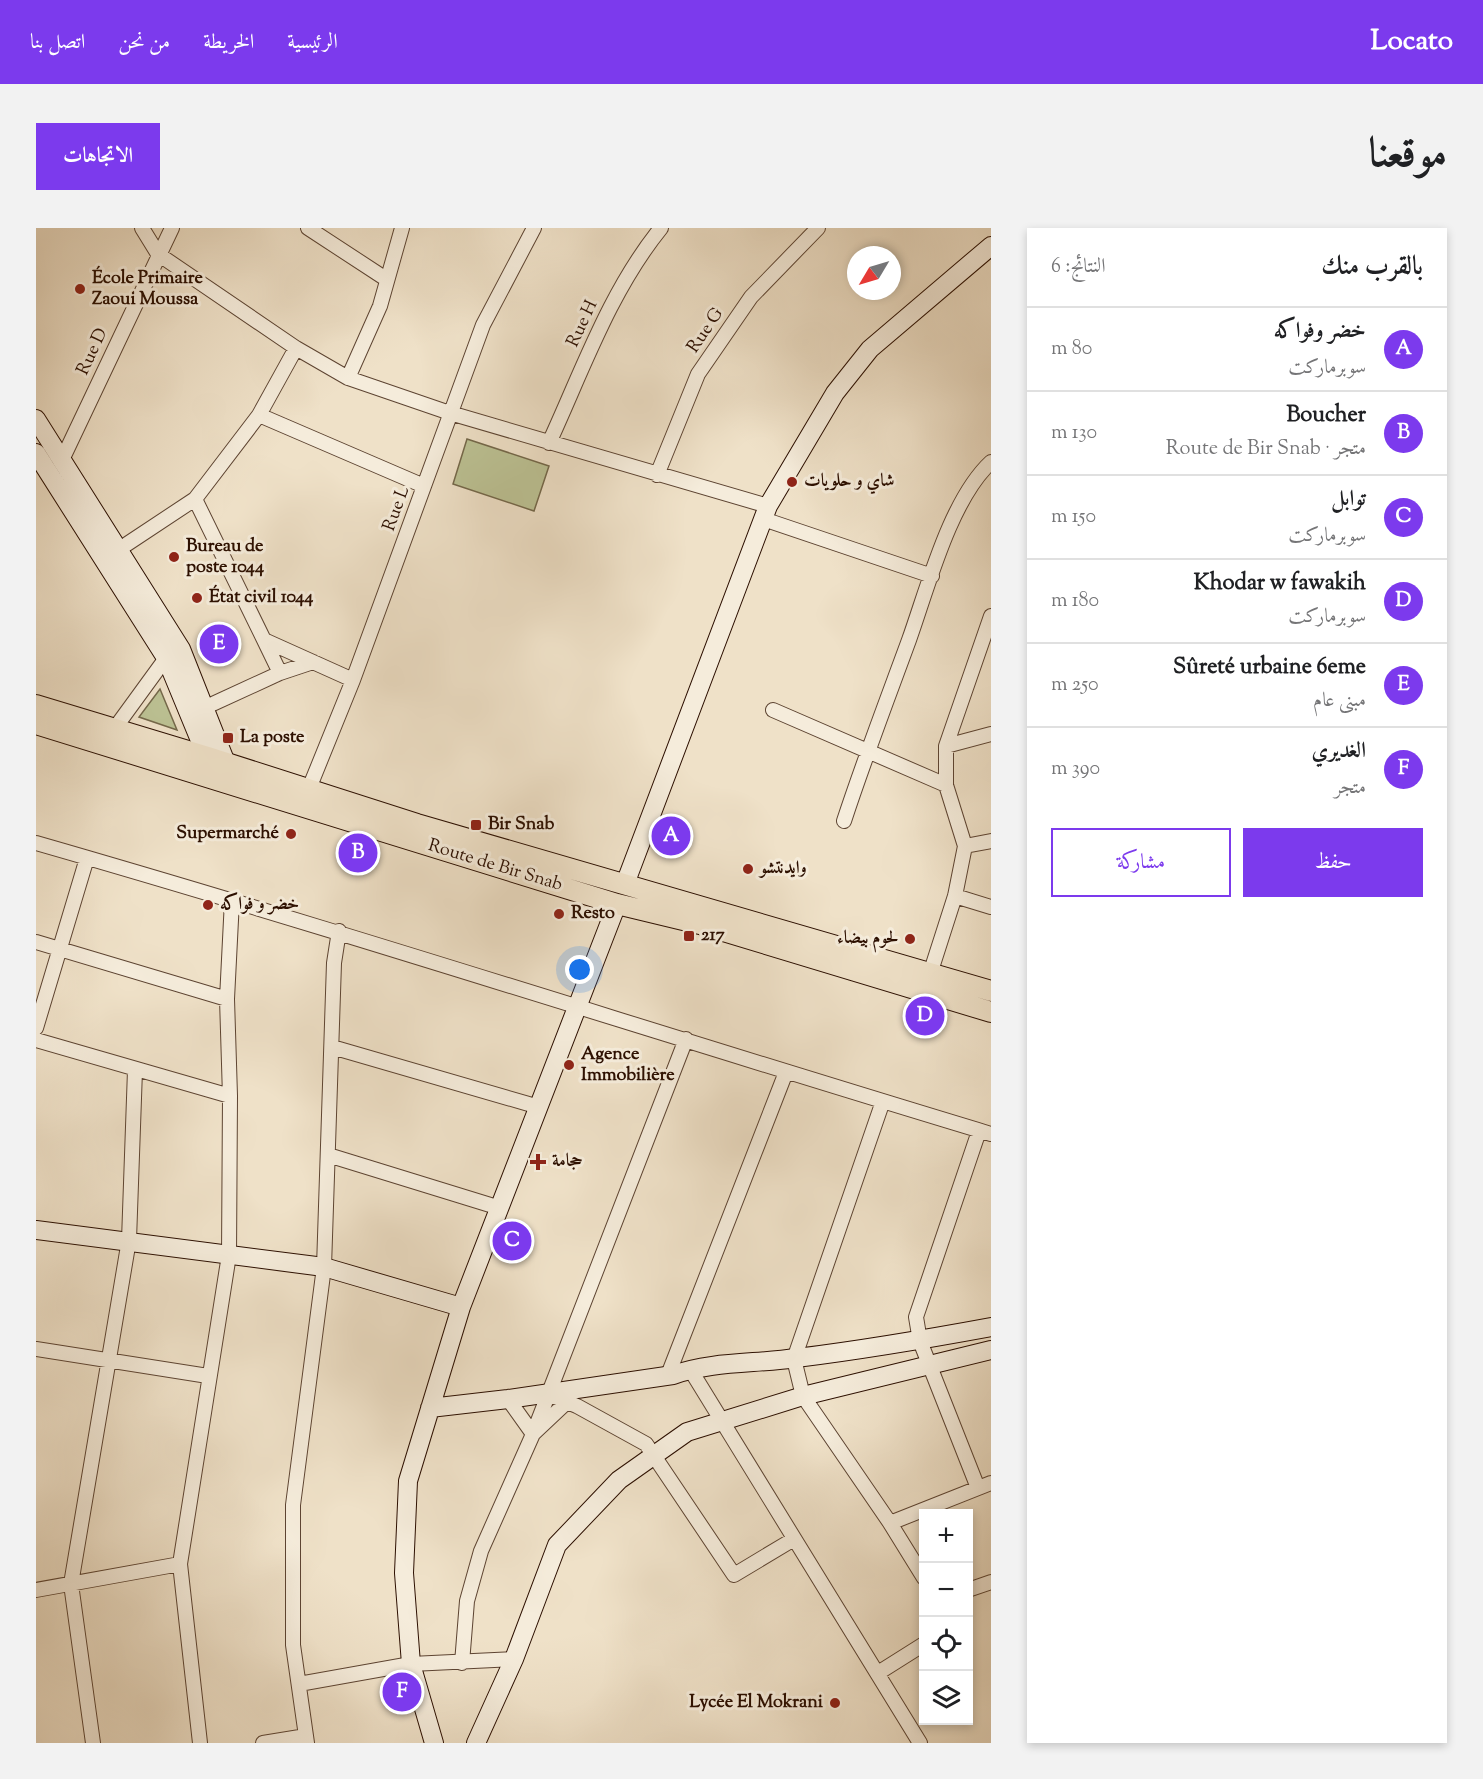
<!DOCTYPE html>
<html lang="ar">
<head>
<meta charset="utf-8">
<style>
  body { margin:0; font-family:"Sorts Mill Goudy",Amiri,serif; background:#f2f2f2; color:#202124; direction:rtl }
  .controls { position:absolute; right:18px; bottom:18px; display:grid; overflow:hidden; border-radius:0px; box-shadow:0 3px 9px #0003 }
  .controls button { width:54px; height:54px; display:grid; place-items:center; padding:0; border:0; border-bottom:2px solid #e0e0e0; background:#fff; color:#202124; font:30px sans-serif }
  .compass { position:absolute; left:811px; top:18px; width:54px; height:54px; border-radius:50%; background:#fff; box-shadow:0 3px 9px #0003; rotate:232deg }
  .you { position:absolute; left:544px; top:742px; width:21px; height:21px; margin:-15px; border:4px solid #fff; border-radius:50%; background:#1a73e8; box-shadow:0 0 0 9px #1a73e833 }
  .badge { display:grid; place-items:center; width:39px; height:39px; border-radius:50%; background:#7c3aed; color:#fff; font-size:20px; font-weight:700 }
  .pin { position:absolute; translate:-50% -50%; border:3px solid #fff; box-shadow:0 2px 6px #0006 }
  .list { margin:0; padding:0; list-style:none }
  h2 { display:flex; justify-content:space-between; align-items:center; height:78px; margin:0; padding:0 24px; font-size:26px }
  h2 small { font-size:20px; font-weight:400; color:#757577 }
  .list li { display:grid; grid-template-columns:39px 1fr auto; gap:18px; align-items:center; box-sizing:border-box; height:84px; padding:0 24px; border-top:2px solid #e0e0e0 }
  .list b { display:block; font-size:22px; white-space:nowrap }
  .list p { margin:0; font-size:20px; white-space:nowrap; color:#757577 }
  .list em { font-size:20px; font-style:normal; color:#757577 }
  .actions { display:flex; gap:12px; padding:18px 24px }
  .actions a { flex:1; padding:14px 0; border:2px solid #7c3aed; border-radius:0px; text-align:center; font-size:21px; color:#7c3aed }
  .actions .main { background:#7c3aed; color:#fff }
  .icon { flex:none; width:33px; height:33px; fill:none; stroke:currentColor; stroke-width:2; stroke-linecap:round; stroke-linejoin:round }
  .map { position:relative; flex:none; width:955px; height:1515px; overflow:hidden; direction:ltr; border-radius:0px }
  header { display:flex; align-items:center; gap:36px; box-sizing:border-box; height:84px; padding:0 30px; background:#7c3aed; color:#fff }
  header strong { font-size:28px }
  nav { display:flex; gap:33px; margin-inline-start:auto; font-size:21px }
  .intro { display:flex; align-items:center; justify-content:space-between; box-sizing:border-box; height:144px; padding:0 36px }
  h1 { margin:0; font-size:42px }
  .button { padding:15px 27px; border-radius:0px; background:#7c3aed; color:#fff; font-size:21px; font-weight:700 }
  main { display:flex; gap:36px; padding:0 36px }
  aside { flex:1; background:#fff; border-radius:0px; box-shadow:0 3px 9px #0003 }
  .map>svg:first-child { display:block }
</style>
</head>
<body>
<header>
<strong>Locato</strong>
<nav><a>الرئيسية</a><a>الخريطة</a><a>من نحن</a><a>اتصل بنا</a></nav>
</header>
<div class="intro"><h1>موقعنا</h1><a class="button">الاتجاهات</a></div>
<main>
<aside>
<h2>بالقرب منك<small>النتائج: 6</small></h2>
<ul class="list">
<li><span class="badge">A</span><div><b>خضر وفواكه</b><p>سوبرماركت</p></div><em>80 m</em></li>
<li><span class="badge">B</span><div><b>Boucher</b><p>متجر · Route de Bir Snab</p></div><em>130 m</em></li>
<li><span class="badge">C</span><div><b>توابل</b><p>سوبرماركت</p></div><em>150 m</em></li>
<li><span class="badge">D</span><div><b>Khodar w fawakih</b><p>سوبرماركت</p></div><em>180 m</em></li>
<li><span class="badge">E</span><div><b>Sûreté urbaine 6eme</b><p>مبنى عام</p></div><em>250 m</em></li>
<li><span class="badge">F</span><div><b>الغديري</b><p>متجر</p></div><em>390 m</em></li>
</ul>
<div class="actions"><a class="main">حفظ</a><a>مشاركة</a></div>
</aside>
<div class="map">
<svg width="955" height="1515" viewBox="0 0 955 1515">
  <rect width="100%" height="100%" fill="#efe1c8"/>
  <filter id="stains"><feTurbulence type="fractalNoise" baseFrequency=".00333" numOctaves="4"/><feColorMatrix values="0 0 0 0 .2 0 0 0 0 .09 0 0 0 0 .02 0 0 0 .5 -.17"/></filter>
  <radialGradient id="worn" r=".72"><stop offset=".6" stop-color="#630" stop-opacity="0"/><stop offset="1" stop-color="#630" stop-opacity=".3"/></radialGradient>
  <path fill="#bcc294" stroke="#74684a" stroke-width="1.5" d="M431,211L513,238L498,283L417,256Z
    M124,461L141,502L103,489Z"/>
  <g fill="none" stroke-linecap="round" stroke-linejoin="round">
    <defs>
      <path id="street" d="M106,0L122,26L260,120L312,150L414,185L732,278
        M272,0L350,51
        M312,150L344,78L366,0
        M223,187L388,258
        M513,215C547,141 574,63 625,0
        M26,232L136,0
        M621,247L662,146L715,69L782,0
        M159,271L228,412L317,452
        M727,291L896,348
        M82,322L159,271L223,187L260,120
        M228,412L244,445
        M170,479L244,445L277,434
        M737,482L910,557
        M79,500L130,430
        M910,518L955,506
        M270,568L317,452L447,97L498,0
        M808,593C828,532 851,472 873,412C892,359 914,272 955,234
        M0,615C320,707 636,810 955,906
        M929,618L955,613
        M919,668L955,679
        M0,714L191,771
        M894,746L919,668L929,618L910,557V518L955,388
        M0,800L51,630
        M0,812L194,868
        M296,819L503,879
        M847,873L758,1131L767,1168L854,1295L888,1350
        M292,927L464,980
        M0,1121L172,1148
        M654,1141L884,1515
        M632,1147L750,844
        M512,1166L541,1178L610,1216L698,1347L758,1311
        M472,1171L497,1206L531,1174
        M942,1260L884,1113L880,1089L943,903
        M854,1295L955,1255
        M0,1362L144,1336
        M932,1362L955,1354
        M426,1435L431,1373L445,1323L497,1206L650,811
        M842,1445L888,1416
        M263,1456L375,1436L478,1431
        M57,1515L35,1356L93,1012L99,842
        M164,1515L144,1336L193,1027L194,868L191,771L196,672
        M227,1515L270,1508
        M271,1515L257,1417V1277L288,1039L298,735L303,703"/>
      <path id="secondary" d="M0,191L145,421L194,545
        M0,225L130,430L175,539
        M589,656L732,278L799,165L834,121L955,18
        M0,1002L288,1039L425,1079
        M394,1180L472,1171L637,1147C676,1133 720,1136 760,1130C825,1122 890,1111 955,1099
        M398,1515L375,1436L368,1345L372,1253L425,1079L581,676
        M440,1515L478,1431L521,1317L583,1252L651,1204L767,1168L955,1122"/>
      <path id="primary" d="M0,477L172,529L381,596L955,763
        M0,496L581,676L664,696L955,784"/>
    </defs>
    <use href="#street" stroke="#5d4432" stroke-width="16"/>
    <use href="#secondary" stroke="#2c0f00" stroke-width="20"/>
    <use href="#primary" stroke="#2c0f00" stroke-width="22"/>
    <use href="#street" stroke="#f5ecdb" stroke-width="14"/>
    <use href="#secondary" stroke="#f5ecdb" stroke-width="18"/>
    <use href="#primary" stroke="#efe1c8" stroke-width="20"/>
  </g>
  <g fill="#8f2418" stroke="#f5ecdb" stroke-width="2">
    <circle cx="44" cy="61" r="6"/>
    <circle cx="756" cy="254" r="6"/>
    <circle cx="138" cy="329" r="6"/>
    <circle cx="161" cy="370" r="6"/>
    <rect x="186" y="504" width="12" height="12" rx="3"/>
    <rect x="434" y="591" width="12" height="12" rx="3"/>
    <circle cx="255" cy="606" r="6"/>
    <circle cx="712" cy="641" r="6"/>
    <circle cx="172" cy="677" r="6"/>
    <circle cx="523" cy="686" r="6"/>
    <rect x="647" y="702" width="12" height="12" rx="3"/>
    <circle cx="874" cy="711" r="6"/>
    <circle cx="533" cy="837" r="6"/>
    <path d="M499 925h6v6h6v6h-6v6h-6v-6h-6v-6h6z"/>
    <circle cx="799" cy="1475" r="6"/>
  </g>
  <g text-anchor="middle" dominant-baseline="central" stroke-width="6" stroke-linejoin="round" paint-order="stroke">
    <g font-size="18" font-weight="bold" fill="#2c0f00" stroke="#f5ecdb" text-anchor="start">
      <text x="56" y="51">École Primaire<tspan x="56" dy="21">Zaoui Moussa</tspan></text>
      <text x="768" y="254">شاي و حلويات</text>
      <text x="150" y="319">Bureau de<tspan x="150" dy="21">poste 1044</tspan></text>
      <text x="173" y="370">État civil 1044</text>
      <text x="204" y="510">La poste</text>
      <text x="452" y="597">Bir Snab</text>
      <text x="243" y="606" text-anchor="end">Supermarché</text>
      <text x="724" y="641">وايدنتشو</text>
      <text x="184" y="677">خضر و فواكه</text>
      <text x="535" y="686">Resto</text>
      <text x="665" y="708">217</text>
      <text x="862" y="711" text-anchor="end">لحوم بيضاء</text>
      <text x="545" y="827">Agence<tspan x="545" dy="21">Immobilière</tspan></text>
      <text x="516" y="934">حجامة</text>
      <text x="787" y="1475" text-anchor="end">Lycée El Mokrani</text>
    </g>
    <g font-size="18" fill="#2c0f00" stroke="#f5ecdb">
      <text transform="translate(547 96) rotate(-65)">Rue H</text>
      <text transform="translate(670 103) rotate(-56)">Rue G</text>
      <text transform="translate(57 124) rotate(-65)">Rue D</text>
      <text transform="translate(361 281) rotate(-70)">Rue L</text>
      <text transform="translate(459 638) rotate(17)">Route de Bir Snab</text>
    </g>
  </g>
  <rect width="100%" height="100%" filter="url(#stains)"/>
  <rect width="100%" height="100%" fill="url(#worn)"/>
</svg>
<div class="controls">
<button>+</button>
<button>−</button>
<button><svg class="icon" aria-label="locate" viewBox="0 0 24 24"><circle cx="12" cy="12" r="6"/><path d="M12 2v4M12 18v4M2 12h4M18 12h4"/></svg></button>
<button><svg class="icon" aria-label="layers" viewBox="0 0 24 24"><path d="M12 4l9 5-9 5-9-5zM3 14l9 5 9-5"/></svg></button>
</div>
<svg class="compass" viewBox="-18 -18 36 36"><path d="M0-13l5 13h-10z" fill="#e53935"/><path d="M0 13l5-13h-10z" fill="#757577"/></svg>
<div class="you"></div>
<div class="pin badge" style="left:635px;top:608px">A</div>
<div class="pin badge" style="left:322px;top:625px">B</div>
<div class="pin badge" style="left:476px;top:1013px">C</div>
<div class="pin badge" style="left:889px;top:788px">D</div>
<div class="pin badge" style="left:183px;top:416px">E</div>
<div class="pin badge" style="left:366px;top:1464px">F</div>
</div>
</main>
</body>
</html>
